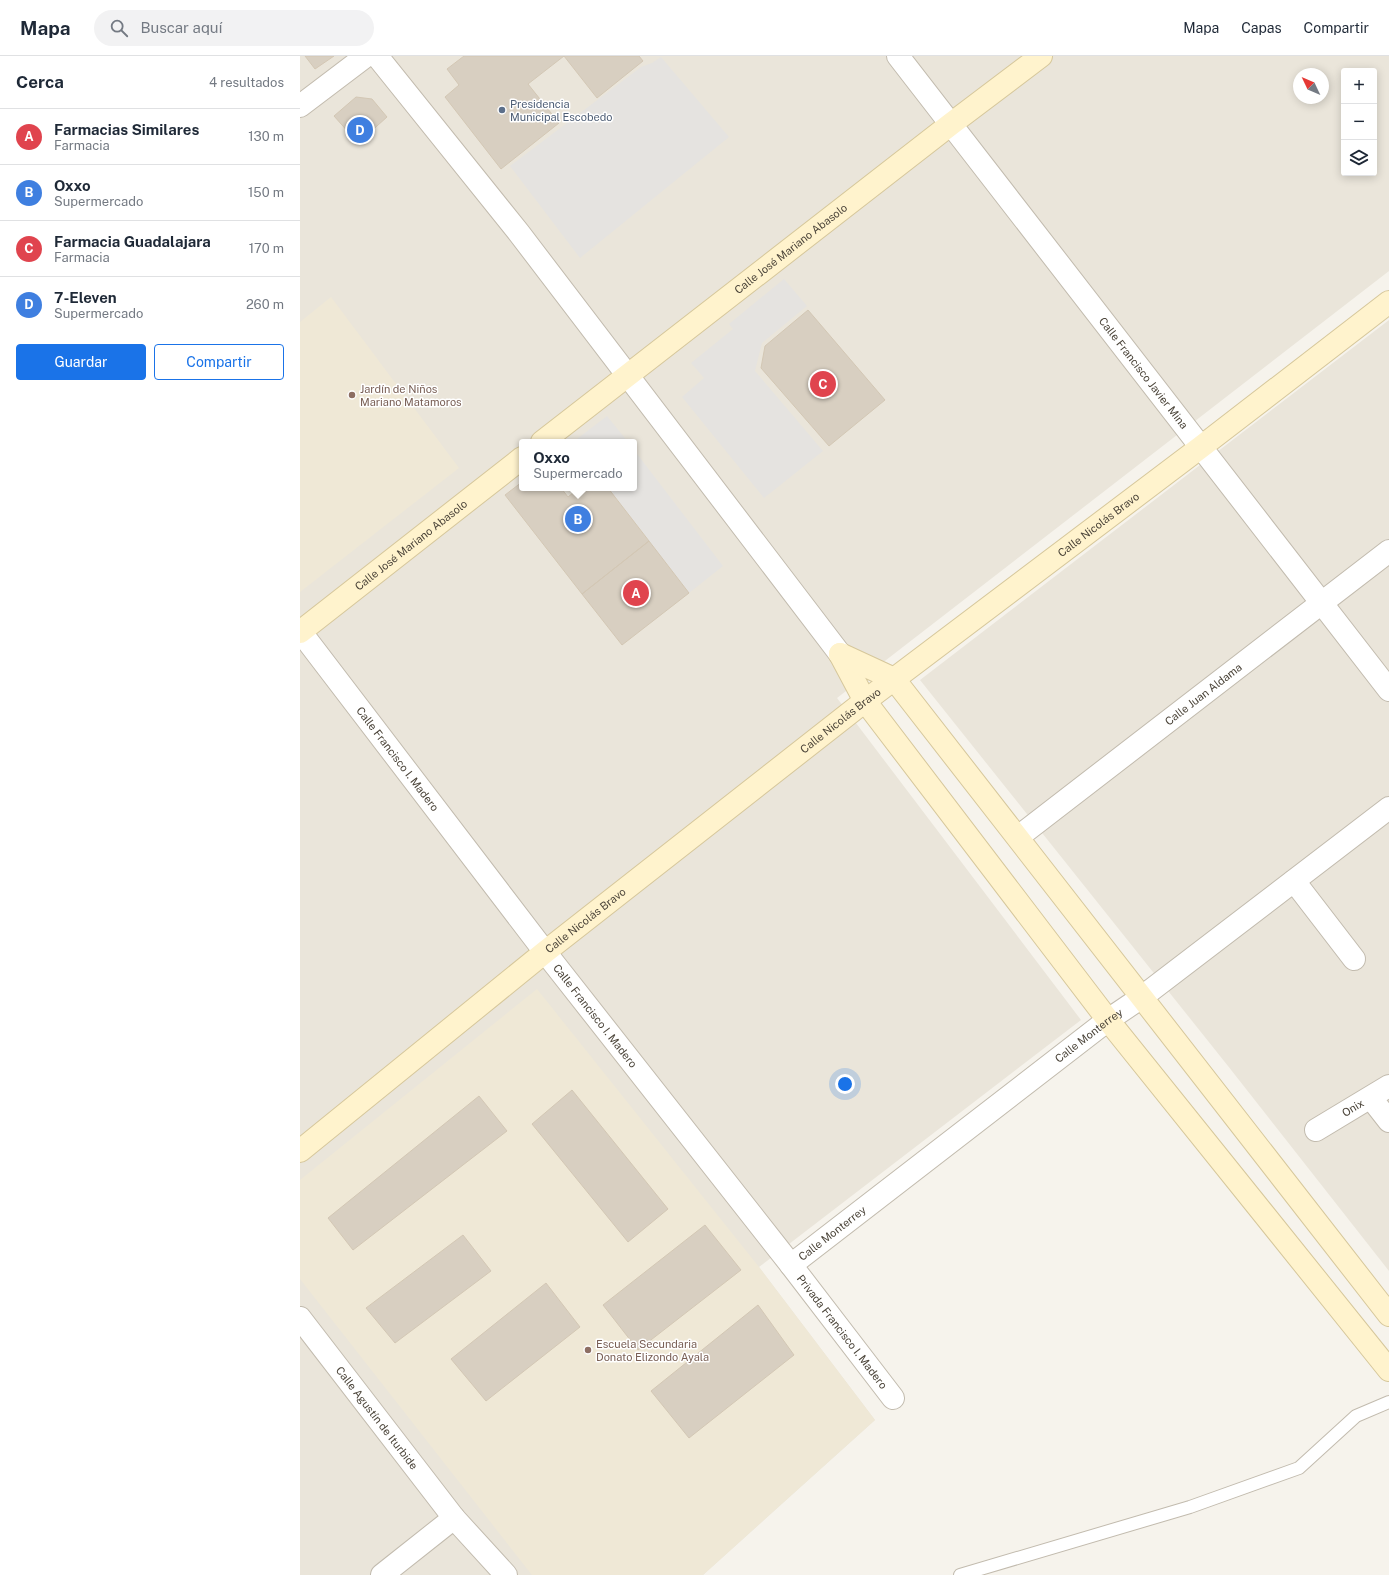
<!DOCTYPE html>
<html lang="es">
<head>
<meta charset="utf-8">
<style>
  body { margin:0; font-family:"Public Sans",sans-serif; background:#f2f2f3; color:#1f2937 }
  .controls { position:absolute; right:12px; top:12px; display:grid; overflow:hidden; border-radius:4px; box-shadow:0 2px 10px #0003 }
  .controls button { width:36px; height:36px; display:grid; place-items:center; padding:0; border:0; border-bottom:1px solid #e0e1e3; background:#fff; color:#1f2937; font:20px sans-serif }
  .compass { position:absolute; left:993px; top:12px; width:36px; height:36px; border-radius:50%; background:#fff; box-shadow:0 2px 10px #0003; rotate:314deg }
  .you { position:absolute; left:545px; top:1028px; width:14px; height:14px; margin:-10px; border:3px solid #fff; border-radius:50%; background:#1a73e8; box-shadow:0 0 0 6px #1a73e833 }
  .badge { display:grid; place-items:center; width:26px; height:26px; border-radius:50%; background:#1a73e8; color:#fff; font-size:13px; font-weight:700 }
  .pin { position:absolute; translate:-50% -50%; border:2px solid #fff; box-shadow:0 1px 4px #0006 }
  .popup { position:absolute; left:219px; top:383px; width:118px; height:52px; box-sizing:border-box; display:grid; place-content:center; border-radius:4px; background:#fff; filter:drop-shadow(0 1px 3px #0005); font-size:13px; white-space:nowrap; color:#747a83 }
  .popup b { font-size:15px; color:#1f2937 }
  .popup::after { content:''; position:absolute; left:50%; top:100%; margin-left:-8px; border:8px solid transparent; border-top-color:#fff }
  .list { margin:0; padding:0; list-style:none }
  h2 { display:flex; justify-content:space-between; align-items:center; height:52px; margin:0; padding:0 16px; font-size:17px }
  h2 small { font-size:13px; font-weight:400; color:#747a83 }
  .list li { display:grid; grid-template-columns:26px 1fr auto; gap:12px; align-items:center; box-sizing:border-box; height:56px; padding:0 16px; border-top:1px solid #e0e1e3 }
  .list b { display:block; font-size:15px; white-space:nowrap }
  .list p { margin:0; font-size:13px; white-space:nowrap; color:#747a83 }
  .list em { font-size:13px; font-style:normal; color:#747a83 }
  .actions { display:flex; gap:8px; padding:12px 16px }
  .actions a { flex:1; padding:9px 0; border:1px solid #1a73e8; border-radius:4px; text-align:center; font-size:14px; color:#1a73e8 }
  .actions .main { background:#1a73e8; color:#fff }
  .icon { flex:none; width:22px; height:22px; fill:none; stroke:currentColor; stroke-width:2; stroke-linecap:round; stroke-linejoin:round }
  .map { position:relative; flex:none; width:1089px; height:1519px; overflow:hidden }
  header { display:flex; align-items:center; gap:24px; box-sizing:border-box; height:56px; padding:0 20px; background:#fff; border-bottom:1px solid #e0e1e3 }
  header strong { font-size:19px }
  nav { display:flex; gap:22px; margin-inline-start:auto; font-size:14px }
  .search { width:280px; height:36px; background:#f2f2f3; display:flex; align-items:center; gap:10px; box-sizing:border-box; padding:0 14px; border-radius:22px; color:#747a83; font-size:15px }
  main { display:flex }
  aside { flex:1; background:#fff }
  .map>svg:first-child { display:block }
</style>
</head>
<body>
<header>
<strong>Mapa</strong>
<div class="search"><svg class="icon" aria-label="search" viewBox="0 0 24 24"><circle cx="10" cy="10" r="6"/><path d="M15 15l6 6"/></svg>Buscar aquí</div>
<nav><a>Mapa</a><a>Capas</a><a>Compartir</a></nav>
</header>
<main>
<aside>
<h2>Cerca<small>4 resultados</small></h2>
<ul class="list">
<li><span class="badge" style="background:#e0444e">A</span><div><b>Farmacias Similares</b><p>Farmacia</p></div><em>130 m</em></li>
<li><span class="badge" style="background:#3f7fe0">B</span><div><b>Oxxo</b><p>Supermercado</p></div><em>150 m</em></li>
<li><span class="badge" style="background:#e0444e">C</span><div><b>Farmacia Guadalajara</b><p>Farmacia</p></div><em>170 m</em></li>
<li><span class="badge" style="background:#3f7fe0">D</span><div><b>7-Eleven</b><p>Supermercado</p></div><em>260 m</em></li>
</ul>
<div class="actions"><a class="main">Guardar</a><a>Compartir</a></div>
</aside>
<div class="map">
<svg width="1089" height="1519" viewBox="0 0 1089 1519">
  <rect width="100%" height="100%" fill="#f6f3ec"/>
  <path fill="#eae5da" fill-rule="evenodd" d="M0,0H1089V215L537,642L781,964L459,1211L575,1364L403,1519H0ZM1044,15H1074V117H1044ZM999,18H1023V42H999ZM222,386H334V432H222Z
    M1089,264V1215L928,1010L620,624Z"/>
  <path fill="#efe8d6" d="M31,241L159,412L0,536V266Z
    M237,933L459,1211L575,1364L403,1519H232L0,1223V1124Z"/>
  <path fill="#e5e3e0" d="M361,1L429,81L280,202L210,110L341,11L352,7Z
    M484,223L507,250L462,287L455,315L523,395L464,442L382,341L404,322L391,307L433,273L429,268Z
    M307,360L328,386H273Z
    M334,394L423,510L389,537L308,432H334Z"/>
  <path fill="#d8cfc1" stroke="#d3c7b4" d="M5,0H34L15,13Z
    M164,0H264L228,28L259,67L201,113L145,41L159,29L147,13Z
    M264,0H339L343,5L297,42Z
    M56,41L72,43L87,61L58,87L34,60Z
    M508,254L585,344L529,390L461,312L465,290Z
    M222,426V432H261L268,441L279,432H308L349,485L282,538L205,439Z
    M349,485L389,537L322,589L282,538Z
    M272,1034L368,1153L328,1186L232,1068Z
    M179,1040L207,1075L53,1194L28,1162Z
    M405,1169L441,1214L338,1294L303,1249Z
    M163,1179L191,1215L95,1287L66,1252Z
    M246,1227L280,1271L186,1345L151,1303Z
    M458,1249L494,1299L389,1382L351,1335Z"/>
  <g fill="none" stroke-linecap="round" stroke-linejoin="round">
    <defs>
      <path id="lane" d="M660,1519L890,1451L999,1412L1056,1360L1089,1346"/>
      <g id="street">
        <path d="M77,0L219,177L540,598"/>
        <path id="s1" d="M598,0L1089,634"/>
        <path d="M0,50L66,0"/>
        <path id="s2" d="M0,575L245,896L491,1209L593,1342"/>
        <path id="s3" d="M718,781L1089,495"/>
        <path d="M994,825L1054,903"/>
        <path d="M1071,1042L1089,1065"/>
        <path id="s4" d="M1016,1074L1089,1030"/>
        <path id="s5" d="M491,1209L808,964L842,941L1089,752"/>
        <path id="s6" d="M0,1262L154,1462L206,1519"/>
        <path d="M82,1519L154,1462"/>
      </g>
      <g id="secondary">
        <path id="s7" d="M242,386L651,68L741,0"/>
        <path id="s8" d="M0,576L222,402"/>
        <path d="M540,598L565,645L808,964L1089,1314"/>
        <path d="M540,598L594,623L1089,1259"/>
        <path id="s9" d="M0,1095L245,896L565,645L901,391L1089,246"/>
      </g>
    </defs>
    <use href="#lane" stroke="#c2bbae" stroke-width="14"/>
    <use href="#street" stroke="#c2bbae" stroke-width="24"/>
    <use href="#secondary" stroke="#d6c79b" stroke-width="24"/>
    <use href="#lane" stroke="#fff" stroke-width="12"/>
    <use href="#street" stroke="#fff" stroke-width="22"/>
    <use href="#secondary" stroke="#fff3cd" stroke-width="22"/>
  </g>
  <circle fill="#5c6f8a" stroke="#fff" stroke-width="1.5" cx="202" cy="54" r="4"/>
  <g fill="#8d6e63" stroke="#fff" stroke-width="1.5">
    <circle cx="52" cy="339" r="4"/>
    <circle cx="288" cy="1294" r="4"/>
  </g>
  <g text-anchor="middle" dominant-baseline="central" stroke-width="3" stroke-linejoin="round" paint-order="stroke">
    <g font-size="11" fill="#4e5e75" stroke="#fff" text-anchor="start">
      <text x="210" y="48">Presidencia<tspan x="210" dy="13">Municipal Escobedo</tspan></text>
    </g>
    <g font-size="11" fill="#4b4439" stroke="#fff">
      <text stroke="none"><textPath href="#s7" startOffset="315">Calle José Mariano Abasolo</textPath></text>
      <text stroke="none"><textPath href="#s1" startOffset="401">Calle Francisco Javier Mina</textPath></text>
      <text stroke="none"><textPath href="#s9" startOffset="1015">Calle Nicolás Bravo</textPath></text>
      <text stroke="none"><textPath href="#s8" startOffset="141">Calle José Mariano Abasolo</textPath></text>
      <text stroke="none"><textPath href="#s3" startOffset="234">Calle Juan Aldama</textPath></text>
      <text stroke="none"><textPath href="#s9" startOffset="691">Calle Nicolás Bravo</textPath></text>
      <text stroke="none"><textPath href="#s2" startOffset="161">Calle Francisco I. Madero</textPath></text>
      <text stroke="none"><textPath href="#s9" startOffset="367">Calle Nicolás Bravo</textPath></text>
      <text stroke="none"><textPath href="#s2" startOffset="485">Calle Francisco I. Madero</textPath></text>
      <text stroke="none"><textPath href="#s5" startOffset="376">Calle Monterrey</textPath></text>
      <text stroke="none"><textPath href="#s4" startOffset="43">Onix</textPath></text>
      <text stroke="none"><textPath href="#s5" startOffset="52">Calle Monterrey</textPath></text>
      <text stroke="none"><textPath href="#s2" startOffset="886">Privada Francisco I. Madero</textPath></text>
      <text stroke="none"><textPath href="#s6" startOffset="126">Calle Agustín de Iturbide</textPath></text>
    </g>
    <g font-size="11" fill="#785e54" stroke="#fff" text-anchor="start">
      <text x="60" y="333">Jardín de Niños<tspan x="60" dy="13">Mariano Matamoros</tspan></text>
      <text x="296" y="1288">Escuela Secundaria<tspan x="296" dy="13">Donato Elizondo Ayala</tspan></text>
    </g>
  </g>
</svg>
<div class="controls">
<button>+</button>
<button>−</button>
<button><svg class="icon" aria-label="layers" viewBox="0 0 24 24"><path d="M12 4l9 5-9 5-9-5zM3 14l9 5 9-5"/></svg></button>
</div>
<svg class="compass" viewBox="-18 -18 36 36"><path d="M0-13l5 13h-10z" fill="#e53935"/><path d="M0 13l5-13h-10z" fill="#747a83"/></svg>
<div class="you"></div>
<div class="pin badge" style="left:336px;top:537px;background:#e0444e">A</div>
<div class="pin badge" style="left:278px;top:463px;background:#3f7fe0">B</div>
<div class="popup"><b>Oxxo</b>Supermercado</div>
<div class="pin badge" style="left:523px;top:328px;background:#e0444e">C</div>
<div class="pin badge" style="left:60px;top:74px;background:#3f7fe0">D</div>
</div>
</main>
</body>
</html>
